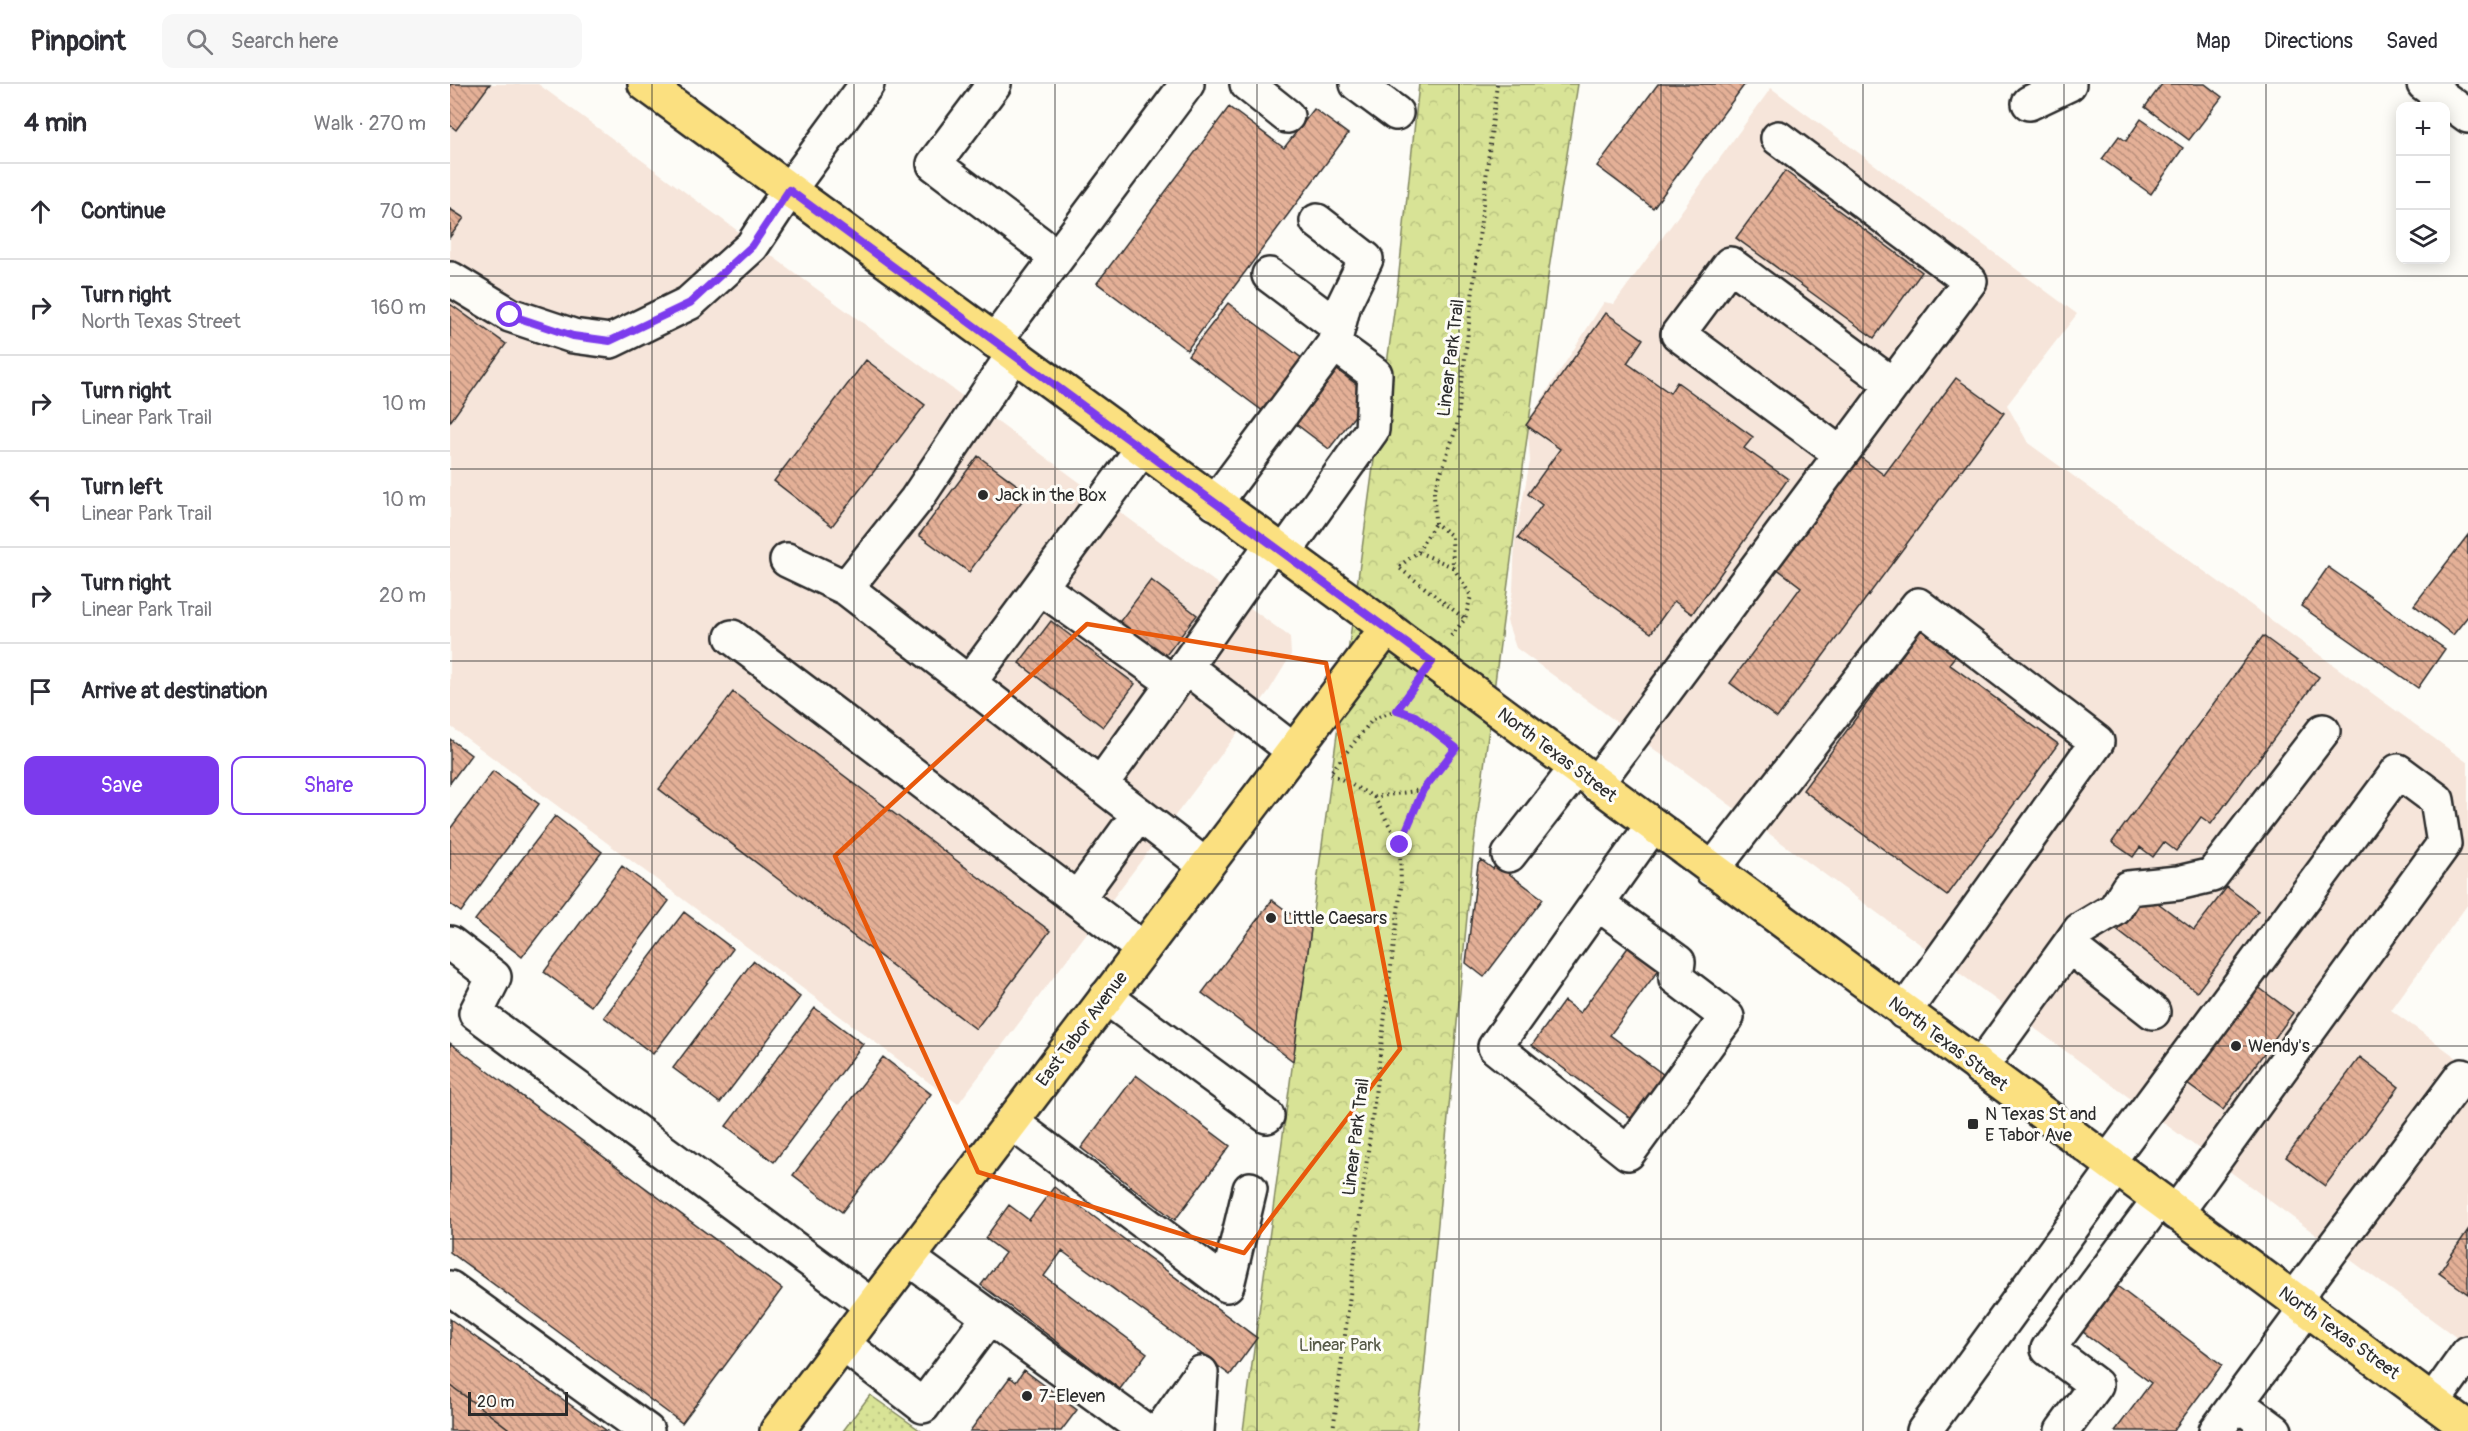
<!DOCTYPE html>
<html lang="en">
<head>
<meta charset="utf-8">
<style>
  body { margin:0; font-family:Pangolin,sans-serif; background:#f7f7f7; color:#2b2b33 }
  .controls { position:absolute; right:18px; top:18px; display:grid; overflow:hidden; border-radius:12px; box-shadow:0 3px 15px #0003 }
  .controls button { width:54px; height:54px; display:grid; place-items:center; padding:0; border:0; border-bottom:2px solid #e1e1e2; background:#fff; color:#2b2b33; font:30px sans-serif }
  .scale { position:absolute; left:18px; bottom:15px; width:100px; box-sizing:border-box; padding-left:6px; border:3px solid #2b2b2b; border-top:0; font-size:16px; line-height:21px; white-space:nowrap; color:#2b2b2b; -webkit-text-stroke:4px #fdfcf7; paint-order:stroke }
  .stop { position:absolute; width:18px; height:18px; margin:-14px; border:4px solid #7c3aed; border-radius:50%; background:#fff }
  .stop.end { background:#7c3aed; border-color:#fff; box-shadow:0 2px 6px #0008 }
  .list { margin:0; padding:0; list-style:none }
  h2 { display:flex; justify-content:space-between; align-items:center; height:78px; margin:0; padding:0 24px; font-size:26px }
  h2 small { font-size:20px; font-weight:400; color:#7c7c81 }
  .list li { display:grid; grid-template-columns:39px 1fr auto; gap:18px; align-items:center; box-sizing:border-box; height:96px; padding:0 24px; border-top:2px solid #e1e1e2 }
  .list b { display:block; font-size:22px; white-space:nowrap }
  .list p { margin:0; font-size:20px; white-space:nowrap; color:#7c7c81 }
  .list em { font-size:20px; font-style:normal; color:#7c7c81 }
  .actions { display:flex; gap:12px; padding:18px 24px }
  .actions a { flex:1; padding:14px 0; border:2px solid #7c3aed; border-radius:12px; text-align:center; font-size:21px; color:#7c3aed }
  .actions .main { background:#7c3aed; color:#fff }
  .icon { flex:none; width:33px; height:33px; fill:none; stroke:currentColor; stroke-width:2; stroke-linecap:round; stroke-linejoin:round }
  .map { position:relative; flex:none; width:2018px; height:1347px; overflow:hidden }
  header { display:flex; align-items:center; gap:36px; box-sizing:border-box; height:84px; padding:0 30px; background:#fff; border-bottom:2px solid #e1e1e2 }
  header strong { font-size:28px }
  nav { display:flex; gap:33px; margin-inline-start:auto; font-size:21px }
  .search { width:420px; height:54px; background:#f7f7f7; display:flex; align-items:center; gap:15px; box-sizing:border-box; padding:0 21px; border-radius:12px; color:#7c7c81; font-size:22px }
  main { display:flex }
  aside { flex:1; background:#fff }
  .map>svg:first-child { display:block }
</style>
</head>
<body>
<header>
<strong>Pinpoint</strong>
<div class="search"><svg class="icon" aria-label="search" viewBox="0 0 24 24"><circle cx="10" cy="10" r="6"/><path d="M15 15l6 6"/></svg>Search here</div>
<nav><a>Map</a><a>Directions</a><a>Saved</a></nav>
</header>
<main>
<aside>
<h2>4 min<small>Walk · 270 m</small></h2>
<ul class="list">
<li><svg class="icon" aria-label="ahead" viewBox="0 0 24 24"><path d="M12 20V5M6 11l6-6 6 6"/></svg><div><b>Continue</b></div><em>70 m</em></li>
<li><svg class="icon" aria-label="right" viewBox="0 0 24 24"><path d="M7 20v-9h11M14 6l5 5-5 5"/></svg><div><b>Turn right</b><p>North Texas Street</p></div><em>160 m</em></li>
<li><svg class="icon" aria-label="right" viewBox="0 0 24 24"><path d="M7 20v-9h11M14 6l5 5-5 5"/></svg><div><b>Turn right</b><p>Linear Park Trail</p></div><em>10 m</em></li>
<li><svg class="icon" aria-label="left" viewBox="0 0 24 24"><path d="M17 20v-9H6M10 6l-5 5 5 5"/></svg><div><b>Turn left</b><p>Linear Park Trail</p></div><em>10 m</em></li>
<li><svg class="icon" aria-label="right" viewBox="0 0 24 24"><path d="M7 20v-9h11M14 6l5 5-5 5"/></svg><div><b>Turn right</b><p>Linear Park Trail</p></div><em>20 m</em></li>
<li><svg class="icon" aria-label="arrive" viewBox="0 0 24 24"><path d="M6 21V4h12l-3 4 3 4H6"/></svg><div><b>Arrive at destination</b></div></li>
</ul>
<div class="actions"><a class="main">Save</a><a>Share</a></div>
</aside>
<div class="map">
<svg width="2018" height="1347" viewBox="0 0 2018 1347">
  <defs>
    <pattern id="grass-dots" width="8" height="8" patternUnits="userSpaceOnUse" patternTransform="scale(1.5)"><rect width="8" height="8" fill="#d8e396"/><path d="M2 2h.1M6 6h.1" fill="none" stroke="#bac381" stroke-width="1.8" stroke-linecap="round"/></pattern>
    <pattern id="park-crowns" width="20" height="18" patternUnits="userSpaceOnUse" patternTransform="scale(1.5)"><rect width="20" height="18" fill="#d8e396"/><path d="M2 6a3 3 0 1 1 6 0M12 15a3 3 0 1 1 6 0" fill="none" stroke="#bac381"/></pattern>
    <pattern id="building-back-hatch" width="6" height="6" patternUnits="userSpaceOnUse" patternTransform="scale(1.5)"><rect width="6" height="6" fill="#e4b097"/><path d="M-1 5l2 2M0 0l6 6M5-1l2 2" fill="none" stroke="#b98f7b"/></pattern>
  </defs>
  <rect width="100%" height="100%" fill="#fdfcf7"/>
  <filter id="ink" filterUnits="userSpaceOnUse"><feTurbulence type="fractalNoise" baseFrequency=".0167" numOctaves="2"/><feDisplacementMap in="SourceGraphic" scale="12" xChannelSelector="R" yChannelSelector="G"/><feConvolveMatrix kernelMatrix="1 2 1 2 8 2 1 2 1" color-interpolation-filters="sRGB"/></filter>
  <g filter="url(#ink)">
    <path fill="#f6e5da" d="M0,0H88L840,553L841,571L819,607L508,1020L0,642Z
      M1321,4L1627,230L1557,321L1578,359L2018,679V820L1941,926L2018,982V1262L1066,564L1057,537L1063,506L1065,456L1080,377L1078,345L1080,334L1154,218L1164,220Z"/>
    <path fill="url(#grass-dots)" stroke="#828760" stroke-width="1.5" d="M420,1311L471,1347H393Z"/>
    <path fill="url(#park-crowns)" stroke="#828760" stroke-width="1.5" d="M969,0H1128L1099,185L1024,759L974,1287L966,1347H793L948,198Z"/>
    <path fill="url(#building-back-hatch)" stroke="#2b2b2b" stroke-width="1.5" d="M0,0H40L6,46L0,41Z
      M1208,0H1295L1203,124L1147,82Z
      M1712,0H1755L1772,13L1739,56L1695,23Z
      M779,23L834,64L864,25L898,50L737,266L647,199Z
      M1691,35L1733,64L1701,110L1652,75L1669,52L1676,57Z
      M1335,87L1472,188L1424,254L1286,154Z
      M0,125L14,134L0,153Z
      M778,219L857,278L818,331L738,271Z
      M0,220L56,260L0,338Z
      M1156,229L1193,255L1177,279L1220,309L1227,298L1303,353L1294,364L1338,395L1242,530L1224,517L1201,549L1068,454L1092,421L1078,410L1110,365L1076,341Z
      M416,276L475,321L382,442L324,397Z
      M887,286L921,311L879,365L846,340Z
      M1506,294L1554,329L1327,634L1280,599L1351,503L1321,480L1405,369L1434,391Z
      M528,372L578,409L519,488L469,451Z
      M2018,451V532L2003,551L1964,521Z
      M1878,483L1995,565L1968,604L1851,522Z
      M701,496L747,531L710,579L664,545Z
      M601,537L685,600L653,643L569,579Z
      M1476,539L1511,565L1499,580L1608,660L1497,812L1353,706Z
      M1813,552L1869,593L1761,740L1751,733L1726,767L1714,758L1703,773L1690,763L1683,773L1662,758Z
      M283,608L600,847L526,945L209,705Z
      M0,655L21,671L0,699Z
      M43,687L89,720L11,828L0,820V745Z
      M105,732L152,768L72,873L25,836Z
      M1031,776L1043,785L1046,780L1093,815L1034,893L1016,879L1028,780Z
      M172,782L219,817L141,922L94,888Z
      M1777,803L1808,827L1747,908L1668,847L1696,810L1744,846Z
      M822,816L861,845L843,977L752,909Z
      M234,828L283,865L203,970L154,933Z
      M1182,858L1213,880L1160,951L1214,991L1182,1035L1082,961L1114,917L1130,929Z
      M303,877L350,913L270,1019L223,984Z
      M1800,897L1843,929L1773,1026L1729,994Z
      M365,924L413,960L324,1078L276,1042Z
      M0,959L332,1205L232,1339L0,1168Z
      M433,973L481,1010L392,1128L343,1091Z
      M1910,973L1949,1003L1875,1102L1836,1073Z
      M686,991L780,1062L725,1136L631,1064Z
      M604,1103L807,1254L780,1291L612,1167L594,1192L697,1269L670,1305L531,1201L555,1169L535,1154L559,1121L579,1136Z
      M2018,1146V1210L1989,1189Z
      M1659,1196L1772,1281L1723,1347H1665L1701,1299L1625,1242Z
      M0,1235L157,1347H62L0,1301Z
      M574,1286L627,1326L611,1347H520L560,1293L566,1298Z
      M0,1301L62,1347H0Z"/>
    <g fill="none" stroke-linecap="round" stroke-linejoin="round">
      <defs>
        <path id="minor" d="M544,0L484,80L607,173
          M797,0L837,32
          M907,0L946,29
          M1974,0L2018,32
          M1579,19L1619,0
          M867,137L916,175L894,220L884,260
          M819,191L888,243
          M1,195L60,231L123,252L161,257L239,219L302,162L339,106L417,0
          M545,257L737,0
          M563,271L466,416L396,504L756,782
          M1391,370L1228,250L1280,180L1443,301
          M765,419L884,260L925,290L922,346L834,469
          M337,476L396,504
          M590,503L724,599L822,460
          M282,553L693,865
          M736,583L844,667
          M519,599L692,365
          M651,700L724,599
          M1146,700L1520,197L1328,54
          M1059,771L1126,685
          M1262,786L1468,521L1647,658L1454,928
          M627,815L689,730
          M1147,819L1228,878L1226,894L1277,933L1178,1069L1045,963L1202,742
          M0,859L44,893L26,929L422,1222
          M1619,862L1703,928
          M656,913L817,1032
          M1530,984L1630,846L1665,825L1678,804L1728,799L1762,791L1873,647
          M561,1038L777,1201L800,1105
          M1658,1078L1948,687L1987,716L1994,760L1726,1129
          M458,1174L696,1347
          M0,1204L197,1347
          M1844,1216L2012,992
          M393,1260L473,1322L539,1233
          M1983,1318L2018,1269
          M1787,1319L1825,1347
          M710,1347L751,1289
          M747,1347L751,1289
          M1474,1347L1665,1084
          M1612,1347L1646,1301L1598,1265L1709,1116
          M1766,1347L1856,1225"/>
        <path id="major" d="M195,0L937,544L2018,1344
          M327,1347L937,544"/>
      </defs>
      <use href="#minor" stroke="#2b2b2b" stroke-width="38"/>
      <use href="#major" stroke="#2b2b2b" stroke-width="38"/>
      <path stroke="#2b2b2b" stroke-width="4" stroke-dasharray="1.5 4.5" stroke-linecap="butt" d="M968,468L985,439
        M1003,483L968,468L948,483L1015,535
        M1001,552L1015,535L1021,512L1003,483L1002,452L985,439L984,408L1007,342L1047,0
        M947,626L923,635L880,689L924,713L972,706
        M924,713L950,761
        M883,1347L951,803L950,761L973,706L1006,664L965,632L947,626L963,604"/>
      <use href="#minor" stroke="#fdfcf7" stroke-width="33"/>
      <use href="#major" stroke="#fbe080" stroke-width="33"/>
    </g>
  </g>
  <g fill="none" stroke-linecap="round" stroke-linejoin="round" filter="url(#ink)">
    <path stroke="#7c3aed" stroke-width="8" d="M60,231L123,252L160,257L240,219L302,162L339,106L982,578L947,626L965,632L1006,664L973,706L950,761"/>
  </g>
  <path fill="none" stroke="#e8590c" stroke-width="4.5" stroke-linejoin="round" d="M637,540L876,579L950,965L794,1169L528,1088L385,772Z"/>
  <path fill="none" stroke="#2b2b2b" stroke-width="1.5" stroke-opacity="0.55" d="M202,0V1347M404,0V1347M605,0V1347M807,0V1347M1009,0V1347M1211,0V1347M1413,0V1347M1614,0V1347M1816,0V1347M0,192H2018M0,385H2018M0,577H2018M0,770H2018M0,962H2018M0,1155H2018"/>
  <g fill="#2b2b2b" stroke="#fdfcf7" stroke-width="2">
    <circle cx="533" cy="411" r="6"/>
    <circle cx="821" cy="834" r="6"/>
    <circle cx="1786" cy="962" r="6"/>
    <rect x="1517" y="1034" width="12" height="12" rx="3"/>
    <circle cx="577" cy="1312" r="6"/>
  </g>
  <g text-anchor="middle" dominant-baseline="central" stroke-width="6" stroke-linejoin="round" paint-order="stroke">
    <g font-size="18" fill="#2b2b2b" stroke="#fdfcf7">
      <text transform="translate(1001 274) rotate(-83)">Linear Park Trail</text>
      <text transform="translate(1107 671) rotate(37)">North Texas Street</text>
      <text transform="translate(632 945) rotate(-53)">East Tabor Avenue</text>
      <text transform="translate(1498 960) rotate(37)">North Texas Street</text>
      <text transform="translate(906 1053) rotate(-83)">Linear Park Trail</text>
      <text transform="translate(1889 1249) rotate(36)">North Texas Street</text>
    </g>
    <g font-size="18" fill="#2b2b2b" stroke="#fdfcf7" text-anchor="start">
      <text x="545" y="411">Jack in the Box</text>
      <text x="833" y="834">Little Caesars</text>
      <text x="1798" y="962">Wendy's</text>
      <text x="1535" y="1030">N Texas St and<tspan x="1535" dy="21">E Tabor Ave</tspan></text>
      <text x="589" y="1312">7-Eleven</text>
    </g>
    <g font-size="18" fill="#565946" stroke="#fdfcf7">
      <text x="890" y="1261">Linear Park</text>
    </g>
  </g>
</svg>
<div class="controls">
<button>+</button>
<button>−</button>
<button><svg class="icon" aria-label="layers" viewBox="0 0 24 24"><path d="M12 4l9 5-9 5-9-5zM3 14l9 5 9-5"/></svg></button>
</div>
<div class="scale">20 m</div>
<div class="stop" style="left:60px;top:231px"></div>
<div class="stop end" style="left:950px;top:761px"></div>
</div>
</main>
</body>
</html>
